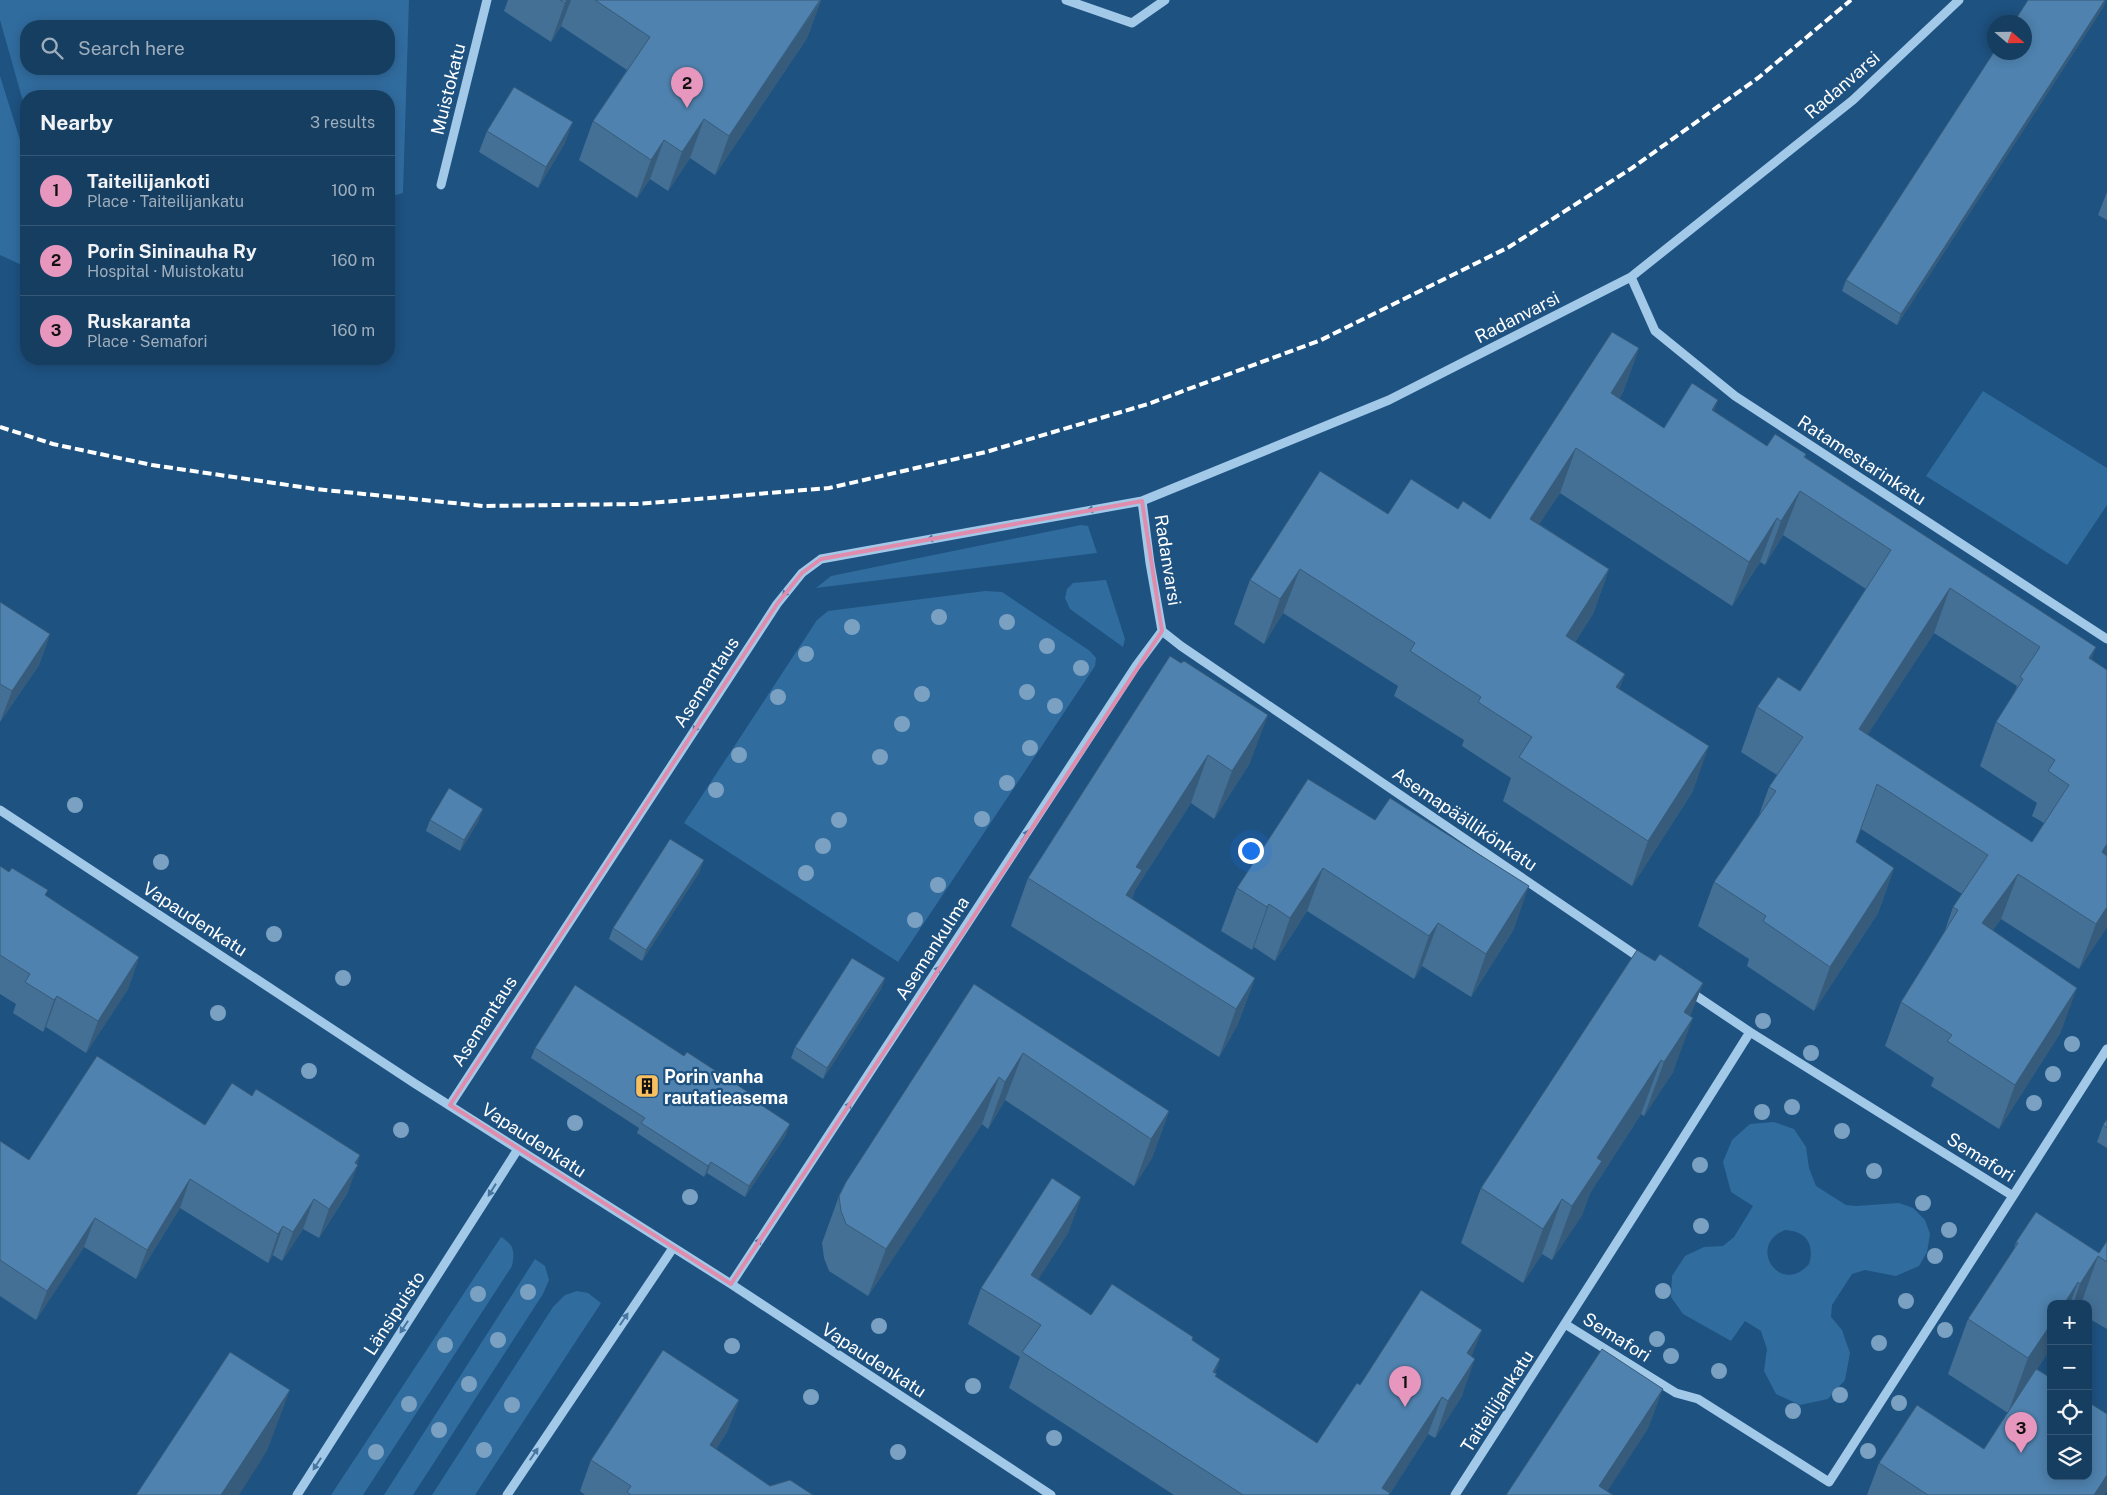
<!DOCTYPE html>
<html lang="en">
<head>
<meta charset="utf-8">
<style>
  body { margin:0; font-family:"Public Sans",sans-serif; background:#23496a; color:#f1f3f6 }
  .controls { position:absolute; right:15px; bottom:15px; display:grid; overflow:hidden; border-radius:10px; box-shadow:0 2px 12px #0003 }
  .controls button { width:45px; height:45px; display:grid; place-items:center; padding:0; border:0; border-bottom:1px solid #355776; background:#163e61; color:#f1f3f6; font:25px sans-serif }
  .compass { position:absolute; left:1987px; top:15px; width:45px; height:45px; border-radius:50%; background:#163e61; box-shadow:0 2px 12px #0003; rotate:110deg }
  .you { position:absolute; left:1250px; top:850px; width:18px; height:18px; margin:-12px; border:4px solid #fff; border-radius:50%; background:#1a73e8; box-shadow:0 0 0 8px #1a73e833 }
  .badge { display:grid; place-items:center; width:32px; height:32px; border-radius:50%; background:#e797bd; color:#111; font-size:16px; font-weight:700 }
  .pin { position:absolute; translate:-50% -41px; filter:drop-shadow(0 1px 2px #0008) }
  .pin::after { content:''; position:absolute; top:26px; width:18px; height:15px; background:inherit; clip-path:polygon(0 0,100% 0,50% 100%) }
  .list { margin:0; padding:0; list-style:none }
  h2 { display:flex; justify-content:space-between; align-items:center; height:65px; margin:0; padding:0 20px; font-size:21px }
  h2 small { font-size:16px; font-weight:400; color:#9eaebd }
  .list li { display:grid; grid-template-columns:32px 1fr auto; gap:15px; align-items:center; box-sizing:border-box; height:70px; padding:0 20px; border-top:1px solid #355776 }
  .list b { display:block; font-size:19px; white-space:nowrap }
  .list p { margin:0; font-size:16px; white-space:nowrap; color:#9eaebd }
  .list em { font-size:16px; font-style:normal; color:#9eaebd }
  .icon { flex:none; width:28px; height:28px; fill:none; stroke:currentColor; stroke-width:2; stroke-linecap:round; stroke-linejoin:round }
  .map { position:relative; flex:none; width:2107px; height:1495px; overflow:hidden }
  .search { position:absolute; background:#163e61; box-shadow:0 2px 12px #0003; left:20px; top:20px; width:375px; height:55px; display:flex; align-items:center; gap:12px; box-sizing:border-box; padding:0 18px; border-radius:20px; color:#9eaebd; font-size:19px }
  .panel { position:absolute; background:#163e61; box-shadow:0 2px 12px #0003; left:20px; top:90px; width:375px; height:275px; border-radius:20px }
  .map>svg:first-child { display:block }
</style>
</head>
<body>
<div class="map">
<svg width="2107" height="1495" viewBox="0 0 2107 1495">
  <rect width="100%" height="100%" fill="#1e5281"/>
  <path fill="#316c9f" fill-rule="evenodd" d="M0,0H409L403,193L389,197V96H26V112L0,20ZM26,26H389V69H26Z
    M0,76L26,159V267L0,255Z
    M1983,391L2107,468V505L2067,565L1926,476Z
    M1081,525L1088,526L1097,553L816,588L831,576Z
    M1106,580L1125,639L1123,647L1070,609L1065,598L1067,589L1073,583Z
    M985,591L1002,592L1090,651L1096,658L1095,666L898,962L684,823L817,620L828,611Z
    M1774,1122L1794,1129L1806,1147L1809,1168L1816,1186L1846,1205L1856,1206L1899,1203L1913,1208L1925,1220L1930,1234L1927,1252L1919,1266L1896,1276L1865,1270L1852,1274L1832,1305L1831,1317L1842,1330L1850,1353L1845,1380L1828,1399L1800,1405L1776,1394L1764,1371L1767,1349L1761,1331L1745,1321L1731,1341L1683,1314L1671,1297L1672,1276L1685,1256L1704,1247L1723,1246L1734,1237L1753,1206L1731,1192L1723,1162L1732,1140L1750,1124ZM1785,1230C1806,1231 1815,1244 1809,1264C1780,1297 1746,1245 1785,1230Z
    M501,1237C514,1245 515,1251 512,1266L363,1495H331Z
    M535,1259L545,1266L549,1280L543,1294L413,1495H384Z
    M577,1291L588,1293L601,1303L475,1495H432L553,1307L565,1295Z"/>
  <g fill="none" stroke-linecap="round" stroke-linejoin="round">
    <path stroke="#a3c9e9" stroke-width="9" d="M1066,0L1132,23L1165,0
      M441,185L487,0
      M1631,277L1655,331L1735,396L2107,639
      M1162,631L1150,563L1142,501L1389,400L1631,277L1853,100L1959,0
      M1162,631L1181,646L1643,960
      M0,810L414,1083L731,1284L1051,1495
      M1689,991L1750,1032
      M450,1105L777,604L802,573L821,559L1142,501
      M2013,1196L2107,1049
      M731,1284L1136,666L1162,631
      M297,1495L518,1149
      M507,1495L673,1248
      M1455,1495C1554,1341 1653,1187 1750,1032L2013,1196L1829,1482L1698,1399L1676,1393L1565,1324"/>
    <path stroke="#fff" stroke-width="4" stroke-dasharray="9 4" stroke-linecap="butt" d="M0,427L53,444L152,465L315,489L483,506L637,504L829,488L986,452L1148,404L1321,340L1509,247L1632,168L1758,78L1851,0"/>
  </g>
  <g fill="#7ba1c2">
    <circle cx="939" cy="617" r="8"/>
    <circle cx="1007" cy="622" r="8"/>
    <circle cx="852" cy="627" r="8"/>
    <circle cx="1047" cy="646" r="8"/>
    <circle cx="806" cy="654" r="8"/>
    <circle cx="1081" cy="668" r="8"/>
    <circle cx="1027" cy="692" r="8"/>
    <circle cx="922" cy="694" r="8"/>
    <circle cx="778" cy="697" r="8"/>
    <circle cx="1055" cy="706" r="8"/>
    <circle cx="902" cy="724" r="8"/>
    <circle cx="1030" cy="748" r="8"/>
    <circle cx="739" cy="755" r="8"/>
    <circle cx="880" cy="757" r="8"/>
    <circle cx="1007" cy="783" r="8"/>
    <circle cx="716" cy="790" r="8"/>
    <circle cx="75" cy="805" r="8"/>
    <circle cx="982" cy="819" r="8"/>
    <circle cx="839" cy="820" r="8"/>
    <circle cx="823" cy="846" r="8"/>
    <circle cx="161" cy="862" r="8"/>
    <circle cx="806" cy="873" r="8"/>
    <circle cx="938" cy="885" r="8"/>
    <circle cx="915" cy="920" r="8"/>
    <circle cx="274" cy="934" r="8"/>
    <circle cx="343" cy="978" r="8"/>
    <circle cx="218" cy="1013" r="8"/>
    <circle cx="1763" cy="1021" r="8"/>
    <circle cx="2072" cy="1044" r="8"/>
    <circle cx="1811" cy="1053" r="8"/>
    <circle cx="309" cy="1071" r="8"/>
    <circle cx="2053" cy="1074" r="8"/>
    <circle cx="2034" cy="1103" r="8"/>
    <circle cx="1792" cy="1107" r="8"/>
    <circle cx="1762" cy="1112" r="8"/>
    <circle cx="575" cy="1123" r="8"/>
    <circle cx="401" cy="1130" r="8"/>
    <circle cx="1842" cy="1131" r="8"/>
    <circle cx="1700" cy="1165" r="8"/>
    <circle cx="1874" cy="1171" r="8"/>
    <circle cx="690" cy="1197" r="8"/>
    <circle cx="1923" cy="1203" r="8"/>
    <circle cx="1701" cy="1226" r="8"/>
    <circle cx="1949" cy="1230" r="8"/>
    <circle cx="1935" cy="1256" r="8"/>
    <circle cx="1663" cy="1291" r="8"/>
    <circle cx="528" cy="1292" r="8"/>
    <circle cx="478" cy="1294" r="8"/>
    <circle cx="1906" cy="1301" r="8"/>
    <circle cx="879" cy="1326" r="8"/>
    <circle cx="1945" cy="1330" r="8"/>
    <circle cx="1657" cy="1339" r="8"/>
    <circle cx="498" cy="1340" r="8"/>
    <circle cx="1879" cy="1343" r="8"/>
    <circle cx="445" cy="1345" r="8"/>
    <circle cx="732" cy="1346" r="8"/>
    <circle cx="1671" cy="1356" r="8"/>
    <circle cx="1719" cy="1371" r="8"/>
    <circle cx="469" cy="1384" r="8"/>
    <circle cx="973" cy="1386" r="8"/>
    <circle cx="1840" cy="1395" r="8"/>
    <circle cx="811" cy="1397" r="8"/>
    <circle cx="1899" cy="1403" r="8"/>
    <circle cx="409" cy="1404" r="8"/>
    <circle cx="512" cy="1405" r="8"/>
    <circle cx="1793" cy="1411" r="8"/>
    <circle cx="439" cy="1430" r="8"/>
    <circle cx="1054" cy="1438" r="8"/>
    <circle cx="484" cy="1450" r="8"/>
    <circle cx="1868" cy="1451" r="8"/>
    <circle cx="376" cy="1452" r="8"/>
    <circle cx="898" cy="1452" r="8"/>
  </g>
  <path fill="#447096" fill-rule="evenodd" d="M508,0H821L807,38L715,175L690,158L668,191L650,179L637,198L579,160L593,121L627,70L561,26L551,42L504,11Z
    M2104,6L1897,325L1842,291L1846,280Z
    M487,131L565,143L538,188L479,152Z
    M2107,192V220L2098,215Z
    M1639,348L1623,392L1619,399L1664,428L1714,411L1767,446L1806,454L1805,457L2107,670V927L2079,969L2001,919L1993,930L2061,1032L1999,1129L1931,1086L1934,1078L1885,1046L1901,1002L1944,933L1953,907L1962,894L1861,829L1856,842L1894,868L1878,913L1814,1011L1747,966L1749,959L1698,926L1714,882L1758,818L1769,787L1777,775L1741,752L1757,707L1800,691L1866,589L1783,535L1765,565L1760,562L1732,606L1560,493L1539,524L1609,569L1593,614L1575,642L1625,674L1619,689L1693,791L1632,886L1503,801L1511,778L1462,746L1464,740L1394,696L1398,686L1283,613L1264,644L1234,624L1250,580L1388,514L1458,509L1490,519ZM1934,633L2017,686L2014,694L1996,722L1980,766L2037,803L2032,816L2044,823L2032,842L1867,735Z
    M0,602L50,634L39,665L0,722Z
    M1170,656L1250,763L1214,819L1191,803L1135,890L1132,899L1255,978L1237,1026L1219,1057L1011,926L1028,878Z
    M1308,779L1514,929L1471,997L1422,966L1414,979L1307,911L1275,961L1254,947L1252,950L1221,931L1237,888Z
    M430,820H479L460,851L426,831Z
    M0,866L139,957L128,989L86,1053L46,1027L43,1032L13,1013L16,1004L0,994Z
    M700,871L642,961L609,939L613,928Z
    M1655,961L1703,983L1690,1016L1673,1072L1644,1116L1641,1114L1590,1193L1582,1215L1552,1260L1542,1254L1523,1283L1461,1243L1481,1188Z
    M885,978L881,989L823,1079L791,1058L795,1047Z
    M974,984L1169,1111L1152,1158L1134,1186L1005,1100L988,1129L982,1124L868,1296L829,1271L824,1258L822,1243L839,1196Z
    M535,1048L752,1100L786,1135L745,1197L707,1173L704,1177L637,1133L639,1128L531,1058Z
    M2107,1119V1148L2097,1142L2103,1125Z
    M205,1125L360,1155L347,1194L319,1238L303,1229L282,1261L273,1255L268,1263L180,1208L136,1279L84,1247L36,1320L0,1296V1141L29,1160Z
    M1081,1197L1068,1233L1038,1279L1091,1315L1192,1340L1220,1359L1215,1373L1216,1377L1317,1443L1360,1385L1472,1357L1462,1396L1435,1438L1428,1434L1389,1495H1174L1009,1388L1020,1357L968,1324L981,1288Z
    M2107,1241V1329L2088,1318V1304H2051V1348L2037,1369L2107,1414V1491L2104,1495H1867L1879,1463L1984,1449L2008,1413L1948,1374L1968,1319L2013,1252L2016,1242L2099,1253Z
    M739,1400L727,1432L716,1449L770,1486L813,1495H585L580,1491L591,1460Z"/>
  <path fill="#375b7a" d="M567,0H571L561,26L551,42L565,3Z
    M821,0L807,38L715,175L729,136Z
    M2105,0H2106L2104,6L1897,325L1901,314Z
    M704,119L690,158L668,191L682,152Z
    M573,122L565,143L538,188L546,167Z
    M664,140L650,179L637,198L651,160Z
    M1639,348L1623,392L1595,437L1611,393Z
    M1718,400L1702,445L1712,410Z
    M1576,448L1560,493L1514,563L1530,519Z
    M1800,491L1783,535L1765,565L1781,521Z
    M1777,518L1760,562L1732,606L1749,562Z
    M1300,569L1283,613L1264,644L1280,599Z
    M1609,569L1593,614L1550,680L1566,636Z
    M1950,588L1934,633L1842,774L1859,729Z
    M50,634L39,665L0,722L12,691Z
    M2096,647L2080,692L2089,658Z
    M1625,674L1608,718L1616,687Z
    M1268,715L1250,763L1214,819L1232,771Z
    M1709,746L1693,791L1632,886L1648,841Z
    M1208,755L1191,803L1135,890L1125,919L1113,931L1136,867Z
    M483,809L479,820L460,851L464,840Z
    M2107,844V863L2102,852Z
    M704,860L700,871L642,961L646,950Z
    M1323,868L1307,911L1275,961L1290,918Z
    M1894,868L1878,913L1814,1011L1830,967Z
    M2018,874L2001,919L1966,968L1982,923Z
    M1529,886L1514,929L1471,997L1486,954Z
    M1269,904L1254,947L1252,950L1267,907Z
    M2107,907V927L2079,969L2096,924Z
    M1438,923L1422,966L1414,979L1429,936Z
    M139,957L128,989L86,1053L98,1021Z
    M885,978L881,989L823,1079L827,1068Z
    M1255,978L1237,1026L1219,1057L1236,1009Z
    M1703,983L1686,1028L1693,1018L1673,1072L1644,1116L1664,1062L1684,1012Z
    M2077,988L2061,1032L1999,1129L2015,1085Z
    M57,996L46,1027L43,1032L54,1000Z
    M1023,1053L1005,1100L988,1129L1005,1082Z
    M1661,1060L1641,1114L1590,1193L1582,1215L1552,1260L1572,1206L1597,1158Z
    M999,1077L982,1124L868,1296L886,1249Z
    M1169,1111L1152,1158L1134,1186L1151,1139Z
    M790,1124L786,1135L745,1197L749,1186Z
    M360,1155L355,1170L358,1165L347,1194L319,1238L329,1209Z
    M711,1162L707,1173L704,1177L708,1166Z
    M190,1179L180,1208L136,1279L147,1250Z
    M1081,1197L1068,1233L1018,1311L1031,1275Z
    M314,1199L303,1229L282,1261L293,1232Z
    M1562,1199L1542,1254L1523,1283L1543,1229Z
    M95,1218L84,1247L36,1320L47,1291Z
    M283,1226L273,1255L268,1263L278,1234Z
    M2098,1256L2081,1304H2073L2080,1284Z
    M2078,1282L2070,1304H2064Z
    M2051,1324V1348L2008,1413L2028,1358Z
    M1482,1330L1468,1366L1467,1353Z
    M1220,1359L1207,1395L1213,1372Z
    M1475,1359L1462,1396L1435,1438L1448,1401Z
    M1663,1389L1648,1429L1605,1495L1599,1486Z
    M290,1390L267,1451L239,1495H221Z
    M1442,1397L1428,1434L1389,1495H1380L1382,1488Z
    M739,1400L727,1432L698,1477L710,1445Z
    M2107,1475V1491L2104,1495H2094Z"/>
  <path fill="#4f82ae" stroke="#375b7a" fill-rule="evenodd" d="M560,0H567L565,3Z
    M595,0H820L729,136L704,119L682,152L664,140L651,160L593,121L650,37Z
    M2028,0H2105L1901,314L1846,280L1994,52H2024V22H2014Z
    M514,87L573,122L546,167L487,131Z
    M1612,332L1639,348L1611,393L1664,428L1692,383L1718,400L1712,410L1767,446L1775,434L1806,454L1804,457L2096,647L2089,658L2107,670V844L2102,852L2107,856V907L2096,924L2018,874L1982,923L2077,988L2015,1085L1947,1041L1952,1035L1901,1002L1958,910L1953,907L1988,855L1877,784L1856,842L1894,868L1830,967L1763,921L1766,916L1714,882L1776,791L1769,787L1803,737L1757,707L1778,677L1800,691L1891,550L1800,491L1781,521L1777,518L1749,562L1576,448L1530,519L1609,569L1566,636L1625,674L1616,687L1709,746L1648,841L1519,757L1532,737L1478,702L1481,697L1410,651L1415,643L1300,569L1280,599L1250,580L1320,471L1388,514L1411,479L1458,509L1463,501L1490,519ZM1950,588L2040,647L2020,677L2023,679L1996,722L2055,760L2048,771L2069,785L2032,842L1859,729Z
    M0,602L50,634L12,691L0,684Z
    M1170,656L1181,663L1184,661L1268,715L1232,771L1208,755L1136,867L1142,870L1126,895L1255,978L1236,1009L1028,878Z
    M1308,779L1375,820L1390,798L1529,886L1486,954L1438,923L1429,936L1323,868L1290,918L1269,904L1267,907L1237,888Z
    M449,788L483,809L464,840L430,820Z
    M670,839L704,860L646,950L613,928Z
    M0,866L9,872L12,868L48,890L45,895L139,957L98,1021L57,996L54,1000L25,982L30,974L0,955Z
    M1637,950L1655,961L1660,954L1703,983L1684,1012L1693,1018L1664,1062L1661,1060L1597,1158L1602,1161L1572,1206L1562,1199L1543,1229L1481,1188Z
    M852,958L885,978L827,1068L795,1047Z
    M974,984L1169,1111L1151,1139L1023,1053L1005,1082L999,1077L886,1249L846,1224L841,1211L839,1196L846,1182Z
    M575,985L684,1056L687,1052L754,1096L752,1099L790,1124L749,1186L711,1162L708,1166L641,1123L645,1118L535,1048Z
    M97,1056L205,1125L232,1083L252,1096L256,1089L360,1155L355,1163L358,1165L329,1209L314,1199L293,1232L283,1226L278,1234L190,1179L147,1250L95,1218L47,1291L0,1260V1141L29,1160Z
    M2107,1119V1128L2103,1125Z
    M1052,1178L1081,1197L1031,1275L1091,1315L1112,1284L1193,1337L1192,1340L1220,1359L1213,1372L1217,1374L1215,1376L1317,1443L1357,1383L1360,1385L1421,1290L1482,1330L1467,1353L1475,1359L1448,1401L1442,1397L1382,1488L1390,1493L1388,1495H1243L1022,1352L1041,1325L981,1288Z
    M2036,1212L2099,1253L2107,1241V1262L2098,1256L2080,1284L2078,1282L2064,1304H2051V1324L2028,1358L1968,1319L2018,1243L2016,1242Z
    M1602,1349L1663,1389L1599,1486L1613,1495H1506Z
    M663,1350L739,1400L710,1445L770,1486L790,1480L813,1495H631L627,1492L631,1486L591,1460Z
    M230,1352L290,1390L221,1495H136Z
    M2036,1369L2051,1378V1476H2088V1402L2107,1414V1475L2094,1495H1928L1879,1463L1917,1405L1984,1449Z"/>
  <defs><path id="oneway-solid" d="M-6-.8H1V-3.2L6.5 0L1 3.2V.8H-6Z" transform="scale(1.25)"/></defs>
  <g fill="#4676a0">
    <use href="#oneway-solid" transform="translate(1094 509) rotate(170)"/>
    <use href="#oneway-solid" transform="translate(934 538) rotate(170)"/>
    <use href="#oneway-solid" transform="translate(787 591) rotate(129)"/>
    <use href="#oneway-solid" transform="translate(697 726) rotate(123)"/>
    <use href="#oneway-solid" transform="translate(1025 836) rotate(-57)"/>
    <use href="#oneway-solid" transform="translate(936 972) rotate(-57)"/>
    <use href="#oneway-solid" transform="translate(847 1108) rotate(-57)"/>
    <use href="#oneway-solid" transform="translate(492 1190) rotate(122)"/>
    <use href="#oneway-solid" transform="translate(757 1244) rotate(-57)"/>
    <use href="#oneway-solid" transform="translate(624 1319) rotate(-56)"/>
    <use href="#oneway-solid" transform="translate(404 1327) rotate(123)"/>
    <use href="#oneway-solid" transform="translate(534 1454) rotate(-56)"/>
    <use href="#oneway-solid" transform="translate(317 1464) rotate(123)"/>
  </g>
  <path fill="none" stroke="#e08cad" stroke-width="4" stroke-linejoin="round" d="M1142,501L1162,631L731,1284L450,1105L777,604L802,573L821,559Z"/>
  <defs>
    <symbol id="building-square" viewBox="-11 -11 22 22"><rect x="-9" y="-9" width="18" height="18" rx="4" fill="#f8bf61" stroke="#1e5281"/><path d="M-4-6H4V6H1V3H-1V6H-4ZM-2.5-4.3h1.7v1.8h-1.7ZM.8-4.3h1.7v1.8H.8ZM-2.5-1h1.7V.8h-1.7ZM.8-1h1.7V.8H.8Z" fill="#111"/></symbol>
  </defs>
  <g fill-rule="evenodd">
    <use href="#building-square" x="633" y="1072" width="28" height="28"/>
  </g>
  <g text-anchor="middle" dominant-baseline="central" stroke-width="4.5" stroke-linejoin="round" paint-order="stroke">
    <g font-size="18" fill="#fff" stroke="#1e5281">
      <text transform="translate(1842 85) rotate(-41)">Radanvarsi</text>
      <text transform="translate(448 89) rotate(-76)">Muistokatu</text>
      <text transform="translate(1517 317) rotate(-27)">Radanvarsi</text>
      <text transform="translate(1862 460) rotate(33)">Ratamestarinkatu</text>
      <text transform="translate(1168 560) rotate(81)">Radanvarsi</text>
      <text transform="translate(706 682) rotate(-57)">Asemantaus</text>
      <text transform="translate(1465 819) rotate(34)">Asemapäällikönkatu</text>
      <text transform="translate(195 919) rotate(33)">Vapaudenkatu</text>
      <text transform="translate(932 948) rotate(-57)">Asemankulma</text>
      <text transform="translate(484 1021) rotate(-57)">Asemantaus</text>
      <text transform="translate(534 1140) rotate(33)">Vapaudenkatu</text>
      <text transform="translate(1981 1157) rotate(32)">Semafori</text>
      <text transform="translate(394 1313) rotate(-57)">Länsipuisto</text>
      <text transform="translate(1617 1337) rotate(32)">Semafori</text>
      <text transform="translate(874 1360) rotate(33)">Vapaudenkatu</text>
      <text transform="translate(1497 1401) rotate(-57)">Taiteilijankatu</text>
    </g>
    <g font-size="18" font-weight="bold" fill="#fff" stroke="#1e5281" text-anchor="start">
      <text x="664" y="1076">Porin vanha<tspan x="664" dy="21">rautatieasema</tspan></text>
    </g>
  </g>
</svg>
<div class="controls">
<button>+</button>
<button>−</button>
<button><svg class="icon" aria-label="locate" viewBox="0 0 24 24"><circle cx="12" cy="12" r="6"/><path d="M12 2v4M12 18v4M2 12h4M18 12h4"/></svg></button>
<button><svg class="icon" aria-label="layers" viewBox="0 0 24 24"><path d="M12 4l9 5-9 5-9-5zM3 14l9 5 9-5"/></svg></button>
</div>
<svg class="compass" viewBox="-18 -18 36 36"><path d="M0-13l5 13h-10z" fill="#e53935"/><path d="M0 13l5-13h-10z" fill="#9eaebd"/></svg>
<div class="you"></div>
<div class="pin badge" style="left:1405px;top:1407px">1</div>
<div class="pin badge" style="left:687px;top:108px">2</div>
<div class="pin badge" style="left:2021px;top:1453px">3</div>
<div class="search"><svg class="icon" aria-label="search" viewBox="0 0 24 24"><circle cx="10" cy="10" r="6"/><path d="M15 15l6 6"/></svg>Search here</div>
<section class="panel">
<h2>Nearby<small>3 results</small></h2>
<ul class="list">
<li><span class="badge">1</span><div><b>Taiteilijankoti</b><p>Place · Taiteilijankatu</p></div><em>100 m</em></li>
<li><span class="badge">2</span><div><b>Porin Sininauha Ry</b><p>Hospital · Muistokatu</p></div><em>160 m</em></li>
<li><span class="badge">3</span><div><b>Ruskaranta</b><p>Place · Semafori</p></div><em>160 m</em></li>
</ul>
</section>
</div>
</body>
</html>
